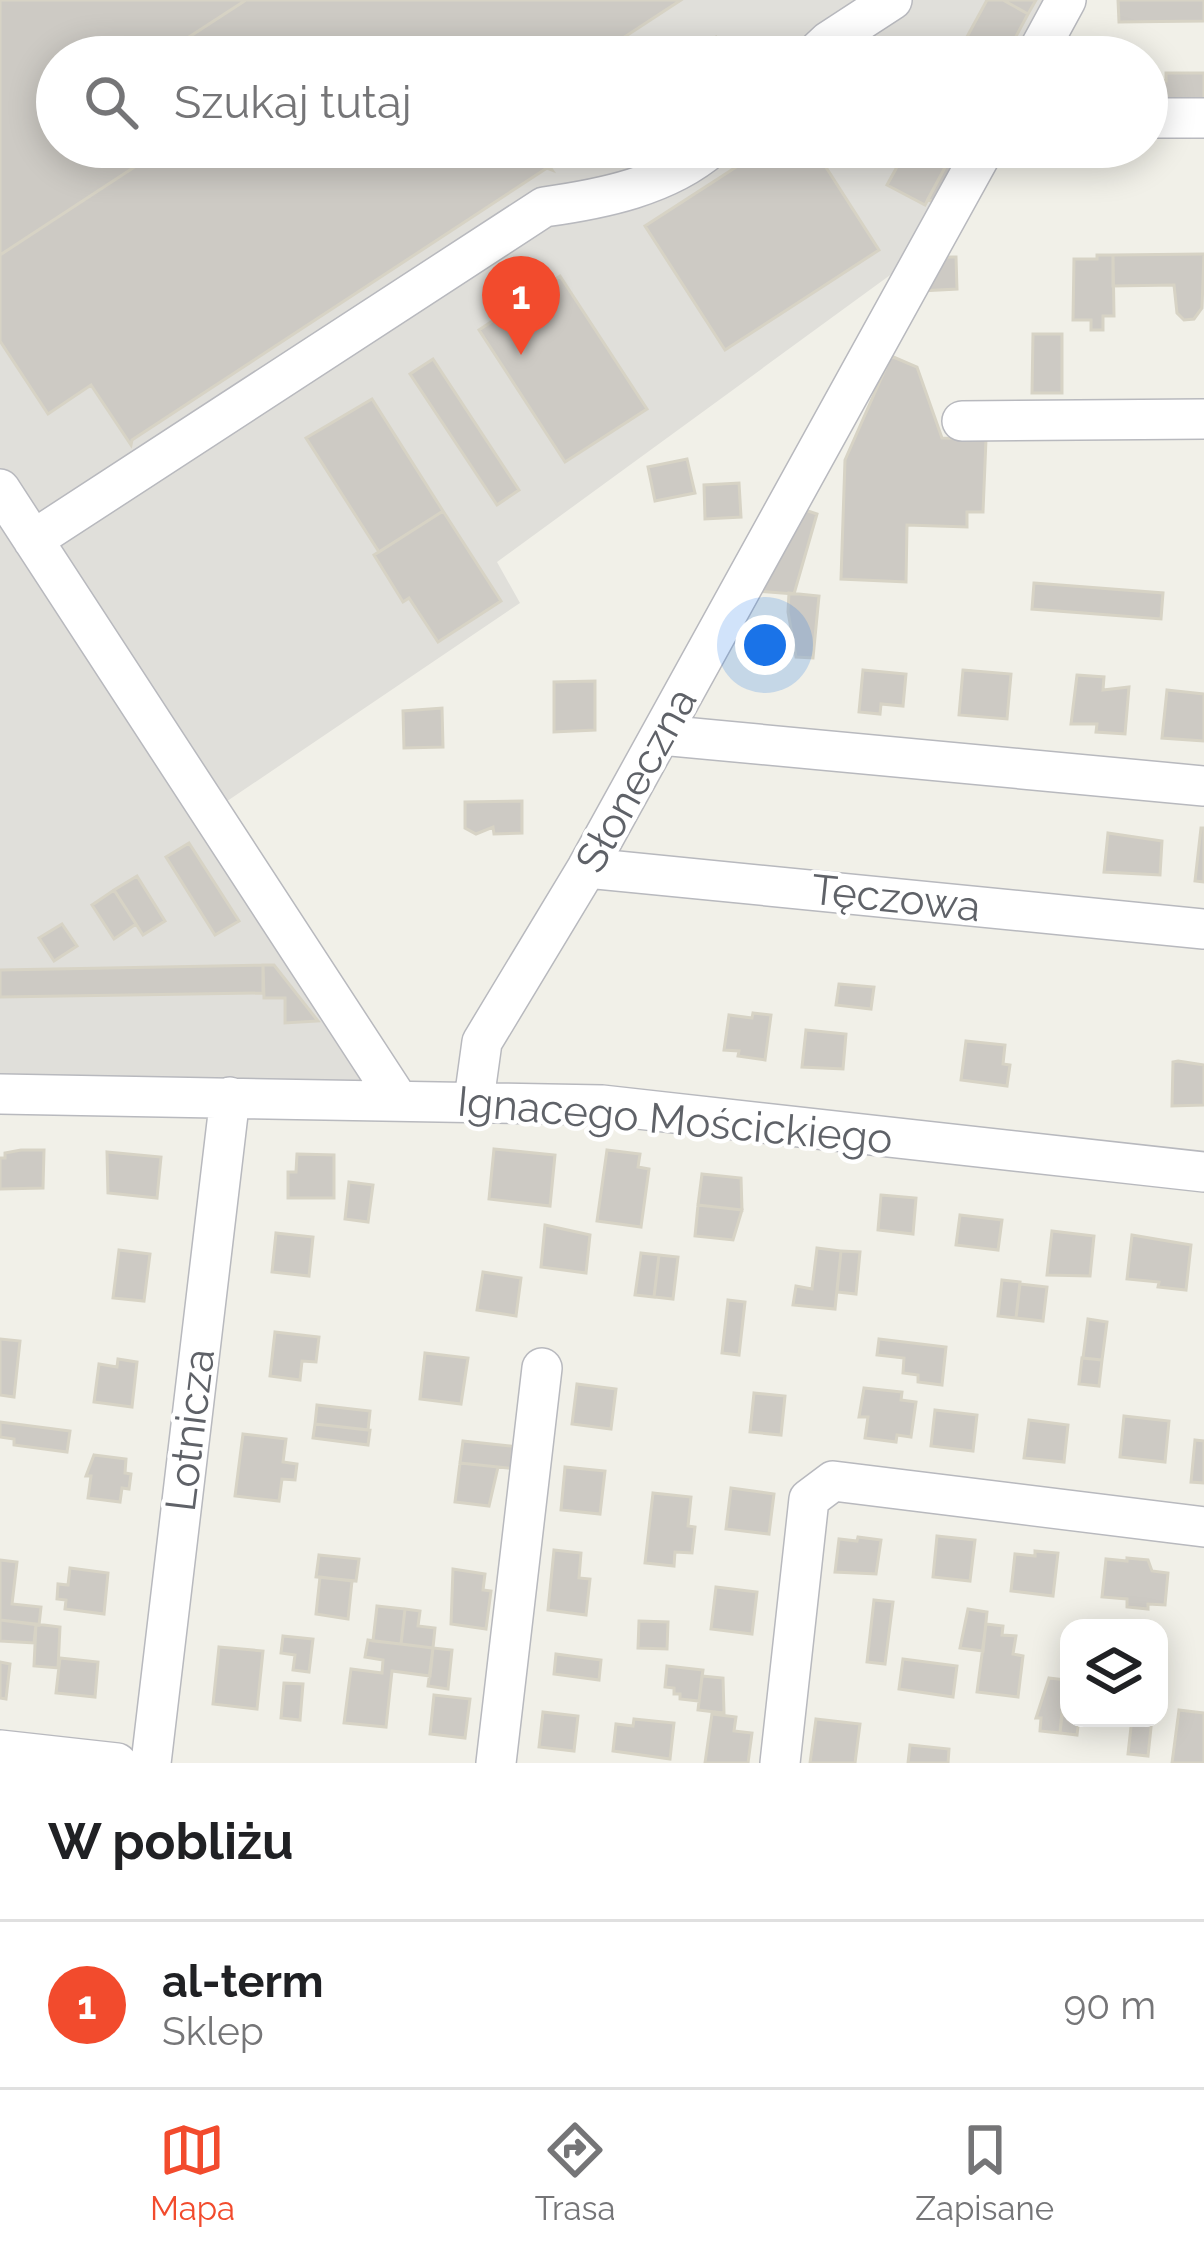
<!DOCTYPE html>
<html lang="pl">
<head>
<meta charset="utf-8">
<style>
  body { margin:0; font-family:Raleway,sans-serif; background:#f2f2f2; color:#202124 }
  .controls { position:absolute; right:36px; bottom:36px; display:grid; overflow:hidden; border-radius:24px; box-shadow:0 6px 30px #0003 }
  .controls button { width:108px; height:108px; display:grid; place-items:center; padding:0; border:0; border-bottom:3px solid #e0e0e0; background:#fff; color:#202124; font:60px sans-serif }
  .you { position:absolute; left:765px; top:645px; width:42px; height:42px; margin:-30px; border:9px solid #fff; border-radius:50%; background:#1a73e8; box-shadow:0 0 0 18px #1a73e833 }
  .badge { display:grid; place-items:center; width:78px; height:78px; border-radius:50%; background:#f24b2d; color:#fff; font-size:39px; font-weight:700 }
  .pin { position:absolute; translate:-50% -99px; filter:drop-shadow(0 3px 6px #0008) }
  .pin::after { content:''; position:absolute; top:63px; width:42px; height:36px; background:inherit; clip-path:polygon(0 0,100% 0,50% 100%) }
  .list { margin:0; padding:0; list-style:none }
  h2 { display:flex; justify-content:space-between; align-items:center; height:156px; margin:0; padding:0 48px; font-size:51px }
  h2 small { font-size:39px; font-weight:400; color:#757577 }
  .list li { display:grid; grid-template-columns:78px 1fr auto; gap:36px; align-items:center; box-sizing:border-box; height:168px; padding:0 48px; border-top:3px solid #e0e0e0 }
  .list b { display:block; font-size:45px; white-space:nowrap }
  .list p { margin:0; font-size:39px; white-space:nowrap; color:#757577 }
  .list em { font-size:39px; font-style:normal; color:#757577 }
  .icon { flex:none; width:66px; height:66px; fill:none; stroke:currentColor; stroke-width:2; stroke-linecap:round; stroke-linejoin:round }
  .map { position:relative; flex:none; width:1204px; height:1763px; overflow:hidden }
  .search { position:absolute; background:#fff; box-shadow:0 6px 30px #0003; left:36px; right:36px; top:36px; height:132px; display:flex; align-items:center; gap:30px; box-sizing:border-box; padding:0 42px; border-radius:66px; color:#757577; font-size:45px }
  .sheet { height:324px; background:#fff }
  nav { display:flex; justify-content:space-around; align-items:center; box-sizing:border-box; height:168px; border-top:3px solid #e0e0e0; background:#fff; font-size:33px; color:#757577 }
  nav a { display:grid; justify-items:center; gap:6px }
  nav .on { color:#f24b2d }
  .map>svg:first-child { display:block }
</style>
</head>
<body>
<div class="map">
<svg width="1204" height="1763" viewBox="0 0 1204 1763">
  <rect width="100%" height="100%" fill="#f1f0e8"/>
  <path fill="#e0dfda" d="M0,0H1066L1035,57H57V147H985L930,246L497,562L520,603L211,812L398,1100L0,1095Z"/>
  <path fill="#cdcac4" stroke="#d7d3c5" stroke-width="3" d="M0,0H246L186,39L198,57H57V147H165L0,255Z
    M246,0H681L600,53L602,57H198L186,39Z
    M987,0H1003L1028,14L1005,57H956Z
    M1003,0H1036L1028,14Z
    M1118,0H1204V21L1119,22Z
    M716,37L730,57H704L699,48Z
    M1166,73H1204V101L1147,100V80L1166,81Z
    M165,147H536L552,170L547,168L132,440L131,445L91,385L48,414L0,341V255Z
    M767,147H813L879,250L725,350L645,226Z
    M908,147H956L925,205L887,185Z
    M956,147L970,153L941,206L928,199Z
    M1204,254L1202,308L1194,319L1184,320L1177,313L1174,285L1113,286V255Z
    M1097,255H1113L1114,316H1103V330H1091V320H1073L1074,259H1097Z
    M936,257H956L957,289L918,291Z
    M560,276L647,409L565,462L479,330Z
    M1033,334H1062V393H1032Z
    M891,356L917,367L942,438L986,439L983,512H967V527L907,525L906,582L841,579L845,460Z
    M433,359L519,490L497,505L410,374Z
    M372,399L443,511L379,552L306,438Z
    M687,459L695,493L655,501L648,467Z
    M739,483L741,517L705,519L704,485Z
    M799,508L817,514L794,594L755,591Z
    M443,511L501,601L438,642L409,598L403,602L374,555Z
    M1034,583L1163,593L1161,619L1032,609Z
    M789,593L819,596L813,658L796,657L788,612Z
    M863,670L906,674L903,706L881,704L880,714L859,712Z
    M963,670L1011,674L1007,719L959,715Z
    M1077,675L1104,677L1103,690L1129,687L1125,734L1096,732L1097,724H1071Z
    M595,681V730L554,732V682Z
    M1167,690L1204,694V741L1162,738Z
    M442,708L443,747L404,748L403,711Z
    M522,801V833L494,834L493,827L476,834L465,828V802Z
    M1201,828H1204V882L1195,881Z
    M1108,833L1162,841L1160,875L1104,872Z
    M189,843L239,921L215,935L166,857Z
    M137,876L165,921L143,935L114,890Z
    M114,890L136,924L114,939L92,905Z
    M62,924L77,946L54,961L39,938Z
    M263,965V993L0,997V970Z
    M263,965H274L318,1021L285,1023V998H264Z
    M839,984L874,987L871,1009L836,1005Z
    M753,1013L771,1015L765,1060L738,1056L739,1051L724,1050L729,1015L752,1018Z
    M806,1030L846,1034L843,1069L802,1067Z
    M966,1041L1005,1045L1003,1064L1010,1065L1007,1086L961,1080Z
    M1178,1061L1204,1065V1105L1172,1106L1173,1062Z
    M494,1149L555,1155L550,1206L489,1199Z
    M21,1150H44L43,1188L0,1189V1158H5V1153Z
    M607,1150L640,1154L638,1167L649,1169L641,1227L597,1221Z
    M107,1152L161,1157L157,1198L108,1193Z
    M297,1154L334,1155V1198H288V1172H296Z
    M702,1174L741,1178L742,1210L698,1205Z
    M349,1182L373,1185L368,1222L345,1219Z
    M881,1195L916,1198L913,1234L878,1230Z
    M698,1205L742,1210L733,1240L695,1236Z
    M960,1215L1002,1220L998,1250L956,1245Z
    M545,1225L590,1235L586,1273L541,1267Z
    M1052,1231L1094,1236L1090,1276L1047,1275Z
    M276,1233L313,1237L309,1276L272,1272Z
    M1132,1235L1191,1245L1186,1290L1158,1287L1159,1282L1127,1279Z
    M817,1248L841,1251L835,1309L793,1305L796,1286L812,1289Z
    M119,1250L150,1254L144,1301L113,1298Z
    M841,1251L860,1252L856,1294L837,1292Z
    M641,1253L659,1255L654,1297L635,1295Z
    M659,1255L678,1257L673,1299L654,1297Z
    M483,1272L521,1278L516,1316L477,1310Z
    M1002,1280L1020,1282L1016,1318L998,1316Z
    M1020,1284L1047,1287L1043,1321L1016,1318Z
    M728,1300L745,1302L739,1355L722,1353Z
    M1088,1319L1107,1322L1102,1360L1083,1358Z
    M275,1332L319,1337L316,1362L302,1361L300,1380L270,1376Z
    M0,1339L20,1341L14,1397L0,1395Z
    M879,1339L946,1347L942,1385L918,1382V1375L903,1373L904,1358L877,1355Z
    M425,1353L468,1358L461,1404L420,1399Z
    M1082,1358L1102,1360L1099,1386L1079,1384Z
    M118,1359L137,1362L132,1407L94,1402L99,1364L117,1367Z
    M577,1384L616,1389L611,1429L572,1424Z
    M864,1388L902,1392L901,1400L916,1402L911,1437L897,1435L896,1442L865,1438L868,1417H859Z
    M754,1393L785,1396L781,1435L750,1432Z
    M317,1405L370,1411L368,1430L315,1424Z
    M935,1410L977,1415L973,1451L931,1446Z
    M1124,1416L1169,1421L1165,1462L1120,1457Z
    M1029,1420L1068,1425L1064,1462L1024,1458Z
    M0,1422L70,1431L67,1452L14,1445V1439L0,1437Z
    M315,1424L370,1430L368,1445L313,1438Z
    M243,1434L286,1439L283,1462L297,1464L295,1480L282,1479L279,1501L235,1496Z
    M1195,1440L1204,1441V1483L1191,1482Z
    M463,1441L519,1447L517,1469L460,1463Z
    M94,1455L126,1459L125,1473L131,1474L129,1489L122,1488L120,1502L88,1498L91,1476H86Z
    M460,1463L498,1467L489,1506L455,1502Z
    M565,1467L605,1471L600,1514L561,1510Z
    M731,1488L774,1494L769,1534L726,1529Z
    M653,1493L691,1497L688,1526L695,1527L692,1553L675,1552L674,1566L645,1563Z
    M937,1536L975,1540L970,1581L933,1577Z
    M858,1537L881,1540L876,1574L835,1572L839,1539L857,1541Z
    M554,1550L581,1553L579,1578L590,1579L586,1615L548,1610Z
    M1035,1551L1058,1553L1053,1596L1011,1591L1015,1554L1035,1556Z
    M319,1555L359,1559L356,1581L316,1577Z
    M1127,1558L1148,1560L1152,1571L1168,1573L1165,1605L1148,1604V1609L1127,1607V1599L1102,1597L1106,1559L1127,1561Z
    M0,1560L17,1562L12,1604L41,1607L39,1625L0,1620Z
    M70,1568L108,1573L104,1614L65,1609L66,1600L57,1599L58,1584L68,1585Z
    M453,1569L485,1574L483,1590L491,1591L486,1629L451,1624Z
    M320,1577L352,1581L348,1619L316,1614Z
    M716,1587L757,1592L752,1634L711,1629Z
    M874,1600L893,1602L885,1664L867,1662Z
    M377,1606L405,1609L401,1644L373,1641Z
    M405,1609L420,1611L418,1626L435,1628L433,1648L401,1644Z
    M968,1609L987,1612L983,1651L960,1648Z
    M0,1620L36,1624L34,1643L0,1641Z
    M639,1621L668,1622L667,1649L638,1648Z
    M36,1624L60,1627L58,1668L34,1666Z
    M986,1624L1003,1626L1002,1635L1016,1636L1013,1654L1023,1656L1018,1697L977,1692Z
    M283,1636L313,1639L309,1672L293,1670L295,1655L281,1653Z
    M368,1640L433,1648L430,1676L392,1671L386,1727L344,1723L351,1669L382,1673L383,1660L365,1657Z
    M219,1647L263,1651L257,1709L213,1704Z
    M433,1648L452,1650L448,1689L428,1686Z
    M556,1654L601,1660L599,1680L554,1674Z
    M60,1658L98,1662L95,1697L56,1693Z
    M903,1659L957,1666L953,1697L899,1689Z
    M0,1662L10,1664L6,1699L0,1698Z
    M667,1666L703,1670L699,1701L680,1699V1694H674V1688L665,1687Z
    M702,1676L723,1678L724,1713L698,1710Z
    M1049,1678L1066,1680L1060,1733L1040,1731L1041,1718H1036Z
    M284,1683L303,1684L300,1720L281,1718Z
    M1064,1690L1069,1691V1718H1079L1077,1735L1060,1733Z
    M434,1695L470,1699L465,1738L430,1734Z
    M1179,1710L1204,1713V1763H1172Z
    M543,1712L578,1716L574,1751L539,1747Z
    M712,1714L736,1717L734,1731L752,1733L748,1763H705Z
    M1132,1718H1152L1148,1756L1128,1754Z
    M634,1719L674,1723L670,1759L613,1751L616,1724L633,1726Z
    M816,1719L860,1724L855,1763H810Z
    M910,1745L949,1749L948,1763H908Z"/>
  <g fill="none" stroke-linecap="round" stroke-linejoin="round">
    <defs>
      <path id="minor" d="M812,57L829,41L892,0
        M1035,57L1066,0
        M1147,118H1204
        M962,421L1204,419
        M0,489L398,1100
        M33,540L544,207C602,199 667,186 712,147
        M661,735L1204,786
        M587,868L1204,929
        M0,1094L602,1105L1204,1172
        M474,1100L482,1042L587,868L985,147
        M0,1750L117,1763
        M151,1763L230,1097
        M496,1763L542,1368
        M780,1763L809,1499L833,1481L1204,1527"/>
    </defs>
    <use href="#minor" stroke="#b8b9be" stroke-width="42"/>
    <use href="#minor" stroke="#fff" stroke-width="39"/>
  </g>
  <g text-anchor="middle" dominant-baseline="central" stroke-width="9" stroke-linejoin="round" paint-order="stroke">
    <g font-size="42" fill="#5f6268" stroke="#fff">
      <text transform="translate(636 780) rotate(-61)">Słoneczna</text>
      <text transform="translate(896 898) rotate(6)">Tęczowa</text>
      <text transform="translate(675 1120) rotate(5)">Ignacego Mościckiego</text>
      <text transform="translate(190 1430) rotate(-83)">Lotnicza</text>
    </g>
  </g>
</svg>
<div class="controls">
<button><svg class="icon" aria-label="layers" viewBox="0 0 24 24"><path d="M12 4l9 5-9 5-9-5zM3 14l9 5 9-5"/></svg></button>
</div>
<div class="you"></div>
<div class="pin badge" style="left:521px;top:355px">1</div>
<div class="search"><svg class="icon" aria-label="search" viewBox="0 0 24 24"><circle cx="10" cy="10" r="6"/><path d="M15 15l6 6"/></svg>Szukaj tutaj</div>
</div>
<section class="sheet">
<h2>W pobliżu<small></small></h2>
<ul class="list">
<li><span class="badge">1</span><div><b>al-term</b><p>Sklep</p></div><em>90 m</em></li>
</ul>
</section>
<nav>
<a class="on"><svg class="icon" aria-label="map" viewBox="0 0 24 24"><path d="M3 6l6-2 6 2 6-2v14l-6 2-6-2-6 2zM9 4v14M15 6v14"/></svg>Mapa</a>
<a><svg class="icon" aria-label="directions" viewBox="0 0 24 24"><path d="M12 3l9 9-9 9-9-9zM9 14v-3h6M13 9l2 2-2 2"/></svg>Trasa</a>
<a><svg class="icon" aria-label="saved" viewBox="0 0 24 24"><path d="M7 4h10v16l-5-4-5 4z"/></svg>Zapisane</a>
</nav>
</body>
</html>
